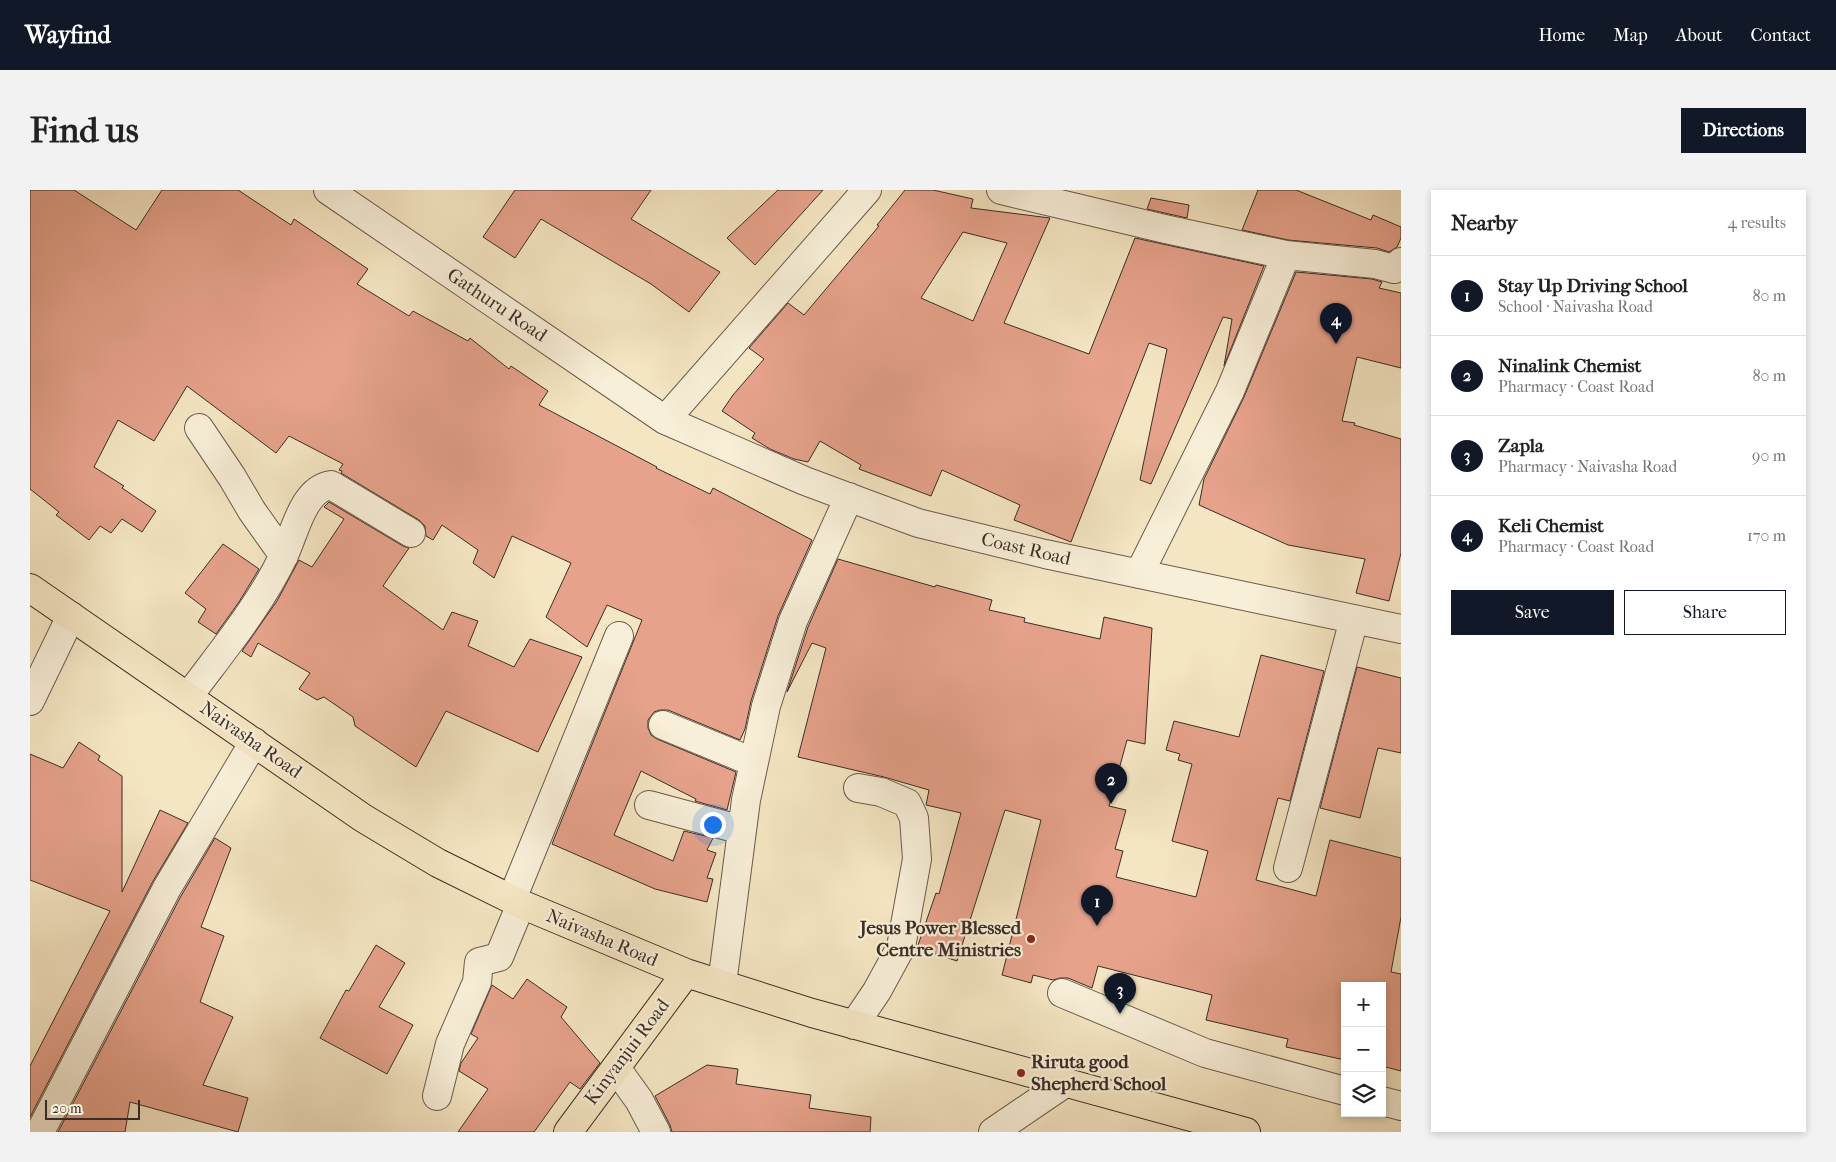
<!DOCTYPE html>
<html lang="en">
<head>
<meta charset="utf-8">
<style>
  body { margin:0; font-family:"IM FELL French Canon",serif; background:#f2f2f2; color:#222 }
  .controls { position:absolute; right:15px; bottom:15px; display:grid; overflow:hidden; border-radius:0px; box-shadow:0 2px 8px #0003 }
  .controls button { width:45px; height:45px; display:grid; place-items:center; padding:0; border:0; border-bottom:1px solid #e0e0e0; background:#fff; color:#222; font:25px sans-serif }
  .scale { position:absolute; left:15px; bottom:12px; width:95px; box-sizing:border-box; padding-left:5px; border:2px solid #3b2d26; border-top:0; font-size:14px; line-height:18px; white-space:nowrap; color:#3b2d26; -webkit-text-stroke:4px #f8efd8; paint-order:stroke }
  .you { position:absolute; left:682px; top:634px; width:18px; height:18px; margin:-12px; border:4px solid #fff; border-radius:50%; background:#1a73e8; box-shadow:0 0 0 8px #1a73e833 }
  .badge { display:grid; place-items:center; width:32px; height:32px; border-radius:50%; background:#111827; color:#fff; font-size:16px; font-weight:700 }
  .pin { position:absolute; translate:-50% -41px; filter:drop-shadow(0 1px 2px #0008) }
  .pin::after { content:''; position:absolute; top:26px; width:18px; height:15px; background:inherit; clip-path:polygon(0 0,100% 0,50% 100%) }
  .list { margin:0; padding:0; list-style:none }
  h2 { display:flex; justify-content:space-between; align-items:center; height:65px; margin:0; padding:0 20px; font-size:21px }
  h2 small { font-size:16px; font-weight:400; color:#767676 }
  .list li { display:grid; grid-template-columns:32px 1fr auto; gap:15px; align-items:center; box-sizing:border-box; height:80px; padding:0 20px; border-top:1px solid #e0e0e0 }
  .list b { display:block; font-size:19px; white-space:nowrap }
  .list p { margin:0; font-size:16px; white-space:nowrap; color:#767676 }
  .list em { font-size:16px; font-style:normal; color:#767676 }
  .actions { display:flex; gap:10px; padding:15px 20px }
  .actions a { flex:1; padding:11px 0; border:1px solid #111827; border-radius:0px; text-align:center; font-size:18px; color:#111827 }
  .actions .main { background:#111827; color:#fff }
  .icon { flex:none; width:28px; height:28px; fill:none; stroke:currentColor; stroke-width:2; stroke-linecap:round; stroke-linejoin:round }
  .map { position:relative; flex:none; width:1371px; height:942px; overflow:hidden; border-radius:0px }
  header { display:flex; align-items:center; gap:30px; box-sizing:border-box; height:70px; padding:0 25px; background:#111827; color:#fff }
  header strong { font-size:24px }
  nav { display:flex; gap:28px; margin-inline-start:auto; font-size:18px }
  .intro { display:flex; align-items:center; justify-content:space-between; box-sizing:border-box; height:120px; padding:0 30px }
  h1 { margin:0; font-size:35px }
  .button { padding:12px 22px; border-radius:0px; background:#111827; color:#fff; font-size:18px; font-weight:700 }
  main { display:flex; gap:30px; padding:0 30px }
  aside { flex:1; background:#fff; border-radius:0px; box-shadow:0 2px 8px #0003 }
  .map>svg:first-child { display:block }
</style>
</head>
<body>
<header>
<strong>Wayfind</strong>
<nav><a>Home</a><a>Map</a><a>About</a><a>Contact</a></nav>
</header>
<div class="intro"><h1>Find us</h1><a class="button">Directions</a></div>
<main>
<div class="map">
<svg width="1371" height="942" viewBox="0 0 1371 942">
  <rect width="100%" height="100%" fill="#f5e6c3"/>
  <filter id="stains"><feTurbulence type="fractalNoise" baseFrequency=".004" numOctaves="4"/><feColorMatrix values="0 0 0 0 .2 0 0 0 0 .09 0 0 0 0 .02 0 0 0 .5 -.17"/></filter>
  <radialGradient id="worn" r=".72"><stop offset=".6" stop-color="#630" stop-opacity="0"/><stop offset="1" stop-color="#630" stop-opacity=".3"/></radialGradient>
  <path fill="#e6a28b" stroke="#3b2d26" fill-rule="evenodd" d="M0,0H44L106,40L132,0H208L261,35L264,29L338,79L327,94L379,126L383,121L438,151L440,148L479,179L481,176L518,201L509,215L627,277L626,278L680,304L683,298L782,350L748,426L721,511L715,539L710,550L638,520H630L624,522L618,530V538L621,545L627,549L706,582L697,620L665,611L666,609L611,581L584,645L643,671L654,641L683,648L677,660L686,663L677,688L683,689L677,712L625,699L522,654L612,430L577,415L557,457L516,427L541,373L482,346L464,388L443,373L448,360L412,335L403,350L396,346L395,336L389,330L311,283L312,281L309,280L313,274L259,246L246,263L157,196L124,251L88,230L64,277L94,296L92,298L126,321L112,342L92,329L81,343L70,336L59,350L26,325L29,322L0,299Z
    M485,0H621L601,29L690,82L659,122L621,94L511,29L485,68L453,47Z
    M748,0H793L725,75L697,48Z
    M875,0H903L943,9L941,18L1020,28L974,133L1059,164L1105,48L1234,76L1194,176L1202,129L1193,127L1121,294L1110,290L1137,159L1119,153L1041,352L984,330L990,315L912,280L901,306L829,279L831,275L790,251L778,272L764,269L740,259L722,248L725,243L692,221L703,205L734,169L719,158L758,113L774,125L849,36L847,35ZM933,42L977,53L943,131L891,108Z
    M1228,0H1266L1341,30L1343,25L1371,37V48L1367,57L1359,62L1347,58L1258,50L1212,40Z
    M1121,8L1159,15L1157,28L1117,19Z
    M1266,82L1342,89L1352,92L1349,98L1371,103V178L1327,167L1312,231L1325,233L1324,235L1371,249V363L1359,411L1326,403L1335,369L1258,355L1169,315L1174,289L1214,207Z
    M299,312L373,356L379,358L353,396L413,440L422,422L448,431L438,456L484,477L500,449L552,467L508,562L416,521L386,577L325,536L323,527L294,507L287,510L269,499L280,483L228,453L221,467L212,461L247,411L269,370L282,377L314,329L294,317Z
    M193,354L229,379L209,412L186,444L168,432L176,419L155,403Z
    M808,369L905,397L906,395L962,410L959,420L995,428L994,432L1070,449L1074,427L1122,438L1115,554L1097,550L1079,616L1096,620L1085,659L1093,661L1086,687L1166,707L1178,661L1142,651L1162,574L1148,570L1150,564L1136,560L1144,531L1209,547L1231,465L1294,481L1260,611L1248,608L1226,690L1286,706L1300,650L1371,668V727L1361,782L1371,784V881L1352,876V796H1315V870L1256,857L1258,849L1176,830L1182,805L1068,776L1062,798L1038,788H1030L1023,790L1003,785L1001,793L972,785L1011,630L975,620L927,771L887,758L906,703L909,704L931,623L896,615L899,600L854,587L768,567L796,458L782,453L757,502L778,437Z
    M1327,477L1371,488V563L1348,558L1330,628L1290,618Z
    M49,552L70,566L68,570L92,586V702L130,620L158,633L123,691L0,927V876L80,721L0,690V564L33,578Z
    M185,648L201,658L171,737L194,746L170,812L203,827L173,895L218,908L208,942L100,912L95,942H28L151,706Z
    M346,755L375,773L349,817L383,835L357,884L290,848L316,800L319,801Z
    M497,789L537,817L531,827L570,873L550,899L540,892L504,942H428L458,899L429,881L431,873L448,848L441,844L462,795L483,809Z
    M677,875L708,879L706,894L781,905L779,918L841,927L840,942H642L640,935L625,906Z"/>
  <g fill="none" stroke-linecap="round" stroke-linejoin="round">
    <defs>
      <path id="minor" d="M298,0L635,230L775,291L888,333L1015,364L1371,439
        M971,0L1135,39L1256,65L1345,74L1364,79L1371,72
        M635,230L837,0
        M169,238L202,287L222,321L254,366
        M1109,384L1200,201L1256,65
        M158,507C192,461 230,416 254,365C265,342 273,299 301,295L381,343
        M0,511L41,426
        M633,535L723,572
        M619,615L712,640
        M1258,678L1324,429
        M482,709L589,446
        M692,794L716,610L736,516L763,431L819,307
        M1032,803L1175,863L1315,901
        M824,835L847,801L871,757L887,669L884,628L877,613L851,602L828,598
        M586,878L609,910L626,942
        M407,906L420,854L447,792L449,772L469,767L491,714
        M1352,911L1371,916
        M10,942L137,698L224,552
        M963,942L1035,893"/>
      <path id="major" d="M0,398L333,628L408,673L491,714L656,783L782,823L1216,942
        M538,942L656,783"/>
    </defs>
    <use href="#minor" stroke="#6a5b4d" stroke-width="30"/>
    <use href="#major" stroke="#3b2d26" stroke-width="30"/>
    <use href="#minor" stroke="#f8efd8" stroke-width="28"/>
    <use href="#major" stroke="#f5e6c3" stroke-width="28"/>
  </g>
  <g fill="#8f2418" stroke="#f8efd8" stroke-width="2">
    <circle cx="1001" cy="749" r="5"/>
    <circle cx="991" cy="883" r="5"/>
  </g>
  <g text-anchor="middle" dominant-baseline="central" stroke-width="4.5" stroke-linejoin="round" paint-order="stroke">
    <g font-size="19" fill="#3b2d26" stroke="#f8efd8">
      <text transform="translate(467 115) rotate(34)">Gathuru Road</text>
      <text transform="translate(996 359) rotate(13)">Coast Road</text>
      <text transform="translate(221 550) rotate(35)">Naivasha Road</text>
      <text transform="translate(572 748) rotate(23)">Naivasha Road</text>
      <text transform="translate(597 862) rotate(-53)">Kinyanjui Road</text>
    </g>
    <g font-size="19" font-weight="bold" fill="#3b2d26" stroke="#f8efd8" text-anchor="end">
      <text x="991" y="738">Jesus Power Blessed<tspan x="991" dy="22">Centre Ministries</tspan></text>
      <text x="1001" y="872" text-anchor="start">Riruta good<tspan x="1001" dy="22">Shepherd School</tspan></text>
    </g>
  </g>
  <rect width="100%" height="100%" filter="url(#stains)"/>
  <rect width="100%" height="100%" fill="url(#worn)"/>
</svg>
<div class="controls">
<button>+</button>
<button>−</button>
<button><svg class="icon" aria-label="layers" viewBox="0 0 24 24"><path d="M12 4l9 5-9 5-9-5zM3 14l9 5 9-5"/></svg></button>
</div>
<div class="scale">20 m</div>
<div class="you"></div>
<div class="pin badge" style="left:1067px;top:736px">1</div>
<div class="pin badge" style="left:1081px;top:614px">2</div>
<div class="pin badge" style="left:1090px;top:824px">3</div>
<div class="pin badge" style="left:1306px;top:154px">4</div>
</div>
<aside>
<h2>Nearby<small>4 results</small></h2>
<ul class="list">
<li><span class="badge">1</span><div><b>Stay Up Driving School</b><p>School · Naivasha Road</p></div><em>80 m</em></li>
<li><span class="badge">2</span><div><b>Ninalink Chemist</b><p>Pharmacy · Coast Road</p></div><em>80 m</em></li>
<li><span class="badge">3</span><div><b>Zapla</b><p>Pharmacy · Naivasha Road</p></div><em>90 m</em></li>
<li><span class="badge">4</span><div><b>Keli Chemist</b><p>Pharmacy · Coast Road</p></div><em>170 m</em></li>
</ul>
<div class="actions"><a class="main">Save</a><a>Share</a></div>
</aside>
</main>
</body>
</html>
